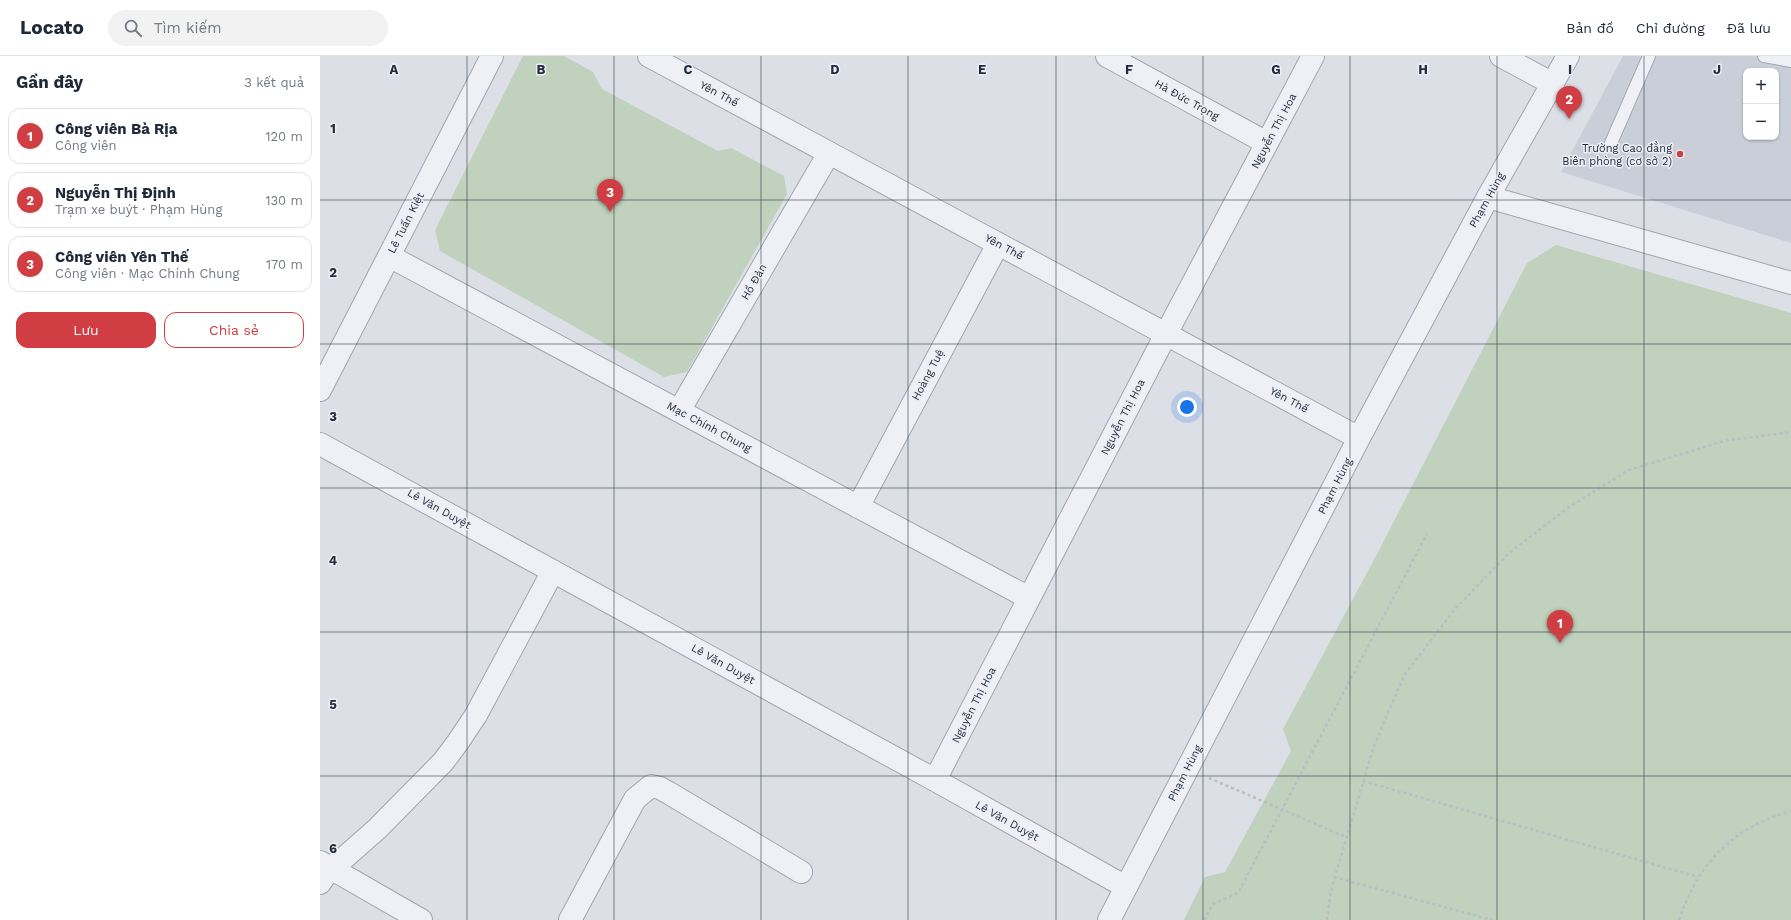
<!DOCTYPE html>
<html lang="vi">
<head>
<meta charset="utf-8">
<style>
  body { margin:0; font-family:"Work Sans",sans-serif; background:#f2f2f3; color:#1f2937 }
  .controls { position:absolute; right:12px; top:12px; display:grid; overflow:hidden; border-radius:8px; box-shadow:0 1px 3px #0004 }
  .controls button { width:36px; height:36px; display:grid; place-items:center; padding:0; border:0; border-bottom:1px solid #e0e1e3; background:#fff; color:#1f2937; font:20px sans-serif }
  .you { position:absolute; left:867px; top:351px; width:14px; height:14px; margin:-10px; border:3px solid #fff; border-radius:50%; background:#1a73e8; box-shadow:0 0 0 6px #1a73e833 }
  .badge { display:grid; place-items:center; width:26px; height:26px; border-radius:50%; background:#d03d43; color:#fff; font-size:13px; font-weight:700 }
  .pin { position:absolute; translate:-50% -33px; filter:drop-shadow(0 1px 2px #0008) }
  .pin::after { content:''; position:absolute; top:21px; width:14px; height:12px; background:inherit; clip-path:polygon(0 0,100% 0,50% 100%) }
  .list { margin:0; padding:0; list-style:none }
  h2 { display:flex; justify-content:space-between; align-items:center; height:52px; margin:0; padding:0 16px; font-size:17px }
  h2 small { font-size:13px; font-weight:400; color:#747a83 }
  .list li { display:grid; grid-template-columns:26px 1fr auto; gap:12px; align-items:center; box-sizing:border-box; height:56px; margin:0 8px 8px; padding:0 8px; border:1px solid #e0e1e3; border-radius:12px }
  .list b { display:block; font-size:15px; white-space:nowrap }
  .list p { margin:0; font-size:13px; white-space:nowrap; color:#747a83 }
  .list em { font-size:13px; font-style:normal; color:#747a83 }
  .actions { display:flex; gap:8px; padding:12px 16px }
  .actions a { flex:1; padding:9px 0; border:1px solid #d03d43; border-radius:12px; text-align:center; font-size:14px; color:#d03d43 }
  .actions .main { background:#d03d43; color:#fff }
  .icon { flex:none; width:22px; height:22px; fill:none; stroke:currentColor; stroke-width:2; stroke-linecap:round; stroke-linejoin:round }
  .map { position:relative; flex:none; width:1471px; height:864px; overflow:hidden }
  header { display:flex; align-items:center; gap:24px; box-sizing:border-box; height:56px; padding:0 20px; background:#fff; border-bottom:1px solid #e0e1e3 }
  header strong { font-size:19px }
  nav { display:flex; gap:22px; margin-inline-start:auto; font-size:14px }
  .search { width:280px; height:36px; background:#f2f2f3; display:flex; align-items:center; gap:10px; box-sizing:border-box; padding:0 14px; border-radius:22px; color:#747a83; font-size:15px }
  main { display:flex }
  aside { flex:1; background:#fff }
  .map>svg:first-child { display:block }
</style>
</head>
<body>
<header>
<strong>Locato</strong>
<div class="search"><svg class="icon" aria-label="search" viewBox="0 0 24 24"><circle cx="10" cy="10" r="6"/><path d="M15 15l6 6"/></svg>Tìm kiếm</div>
<nav><a>Bản đồ</a><a>Chỉ đường</a><a>Đã lưu</a></nav>
</header>
<main>
<aside>
<h2>Gần đây<small>3 kết quả</small></h2>
<ul class="list">
<li><span class="badge">1</span><div><b>Công viên Bà Rịa</b><p>Công viên</p></div><em>120 m</em></li>
<li><span class="badge">2</span><div><b>Nguyễn Thị Định</b><p>Trạm xe buýt · Phạm Hùng</p></div><em>130 m</em></li>
<li><span class="badge">3</span><div><b>Công viên Yên Thế</b><p>Công viên · Mạc Chính Chung</p></div><em>170 m</em></li>
</ul>
<div class="actions"><a class="main">Lưu</a><a>Chia sẻ</a></div>
</aside>
<div class="map">
<svg width="1471" height="864" viewBox="0 0 1471 864">
  <rect width="100%" height="100%" fill="#dcdfe6"/>
  <path fill="#caced8" fill-rule="evenodd" d="M1303,0H1471V187L1241,116ZM1426,15H1456V81H1426Z"/>
  <path fill="#c0d1bd" d="M203,0H244L273,16L282,33L398,95L411,92L464,120L467,138L367,316L344,321L120,195L115,174Z
    M1236,189L1471,257V864H864L885,821L905,816L971,695L963,673L1056,500L1207,207Z"/>
  <g fill="none" stroke-linecap="round" stroke-linejoin="round">
    <defs>
      <path id="service" d="M1444,0L1471,5
        M1291,87L1329,0"/>
      <path id="minor" d="M787,0L947,87
        M1181,0L1233,28
        M1168,141L1471,227
        M69,200L709,542
        M0,334L172,0
        M359,355L509,97
        M0,388L615,724L806,831
        M538,451L678,188
        M615,724L846,278L993,0
        M0,806L101,864
        M0,827L10,812L24,802L57,773L123,706L138,686L156,659L233,515
        M250,864L315,743L331,730L340,732L349,737L481,816"/>
      <path id="tertiary" d="M329,0L1039,382
        M789,864L1039,382L1168,141L1248,0"/>
    </defs>
    <use href="#service" stroke="#a1a5b0" stroke-width="14"/>
    <use href="#minor" stroke="#a1a5b0" stroke-width="24"/>
    <use href="#tertiary" stroke="#a1a5b0" stroke-width="24"/>
    <path stroke="#babdc5" stroke-width="2.5" stroke-dasharray="3 3" stroke-linecap="butt" d="M889,722L1026,781
      M1043,725L1378,821
      M1014,821L1172,864
      M884,864L893,848L918,837L1107,478
      M1007,864L1011,834L1053,693L1066,661L1085,618L1135,553L1189,497L1249,451L1309,414L1404,385L1471,376
      M1359,864C1379,806 1412,772 1471,755"/>
    <use href="#service" stroke="#eef0f5" stroke-width="12"/>
    <use href="#minor" stroke="#eef0f5" stroke-width="22"/>
    <use href="#tertiary" stroke="#eef0f5" stroke-width="22"/>
  </g>
  <path fill="none" stroke="#252b3d" stroke-width="1" stroke-opacity="0.55" d="M147,0V864M294,0V864M441,0V864M588,0V864M736,0V864M883,0V864M1030,0V864M1177,0V864M1324,0V864M0,144H1471M0,288H1471M0,432H1471M0,576H1471M0,720H1471"/>
  <circle fill="#d03d43" stroke="#ebeef4" stroke-width="1.5" cx="1360" cy="98" r="4"/>
  <g text-anchor="middle" dominant-baseline="central" stroke-width="3" stroke-linejoin="round" paint-order="stroke">
    <g font-size="11" fill="#252b3d" stroke="#ebeef4">
      <text transform="translate(399 38) rotate(28)">Yên Thế</text>
      <text transform="translate(867 44) rotate(29)">Hà Đức Trọng</text>
      <text transform="translate(954 75) rotate(-62)">Nguyễn Thị Hoa</text>
      <text transform="translate(1167 144) rotate(-61)">Phạm Hùng</text>
      <text transform="translate(86 167) rotate(-63)">Lê Tuấn Kiệt</text>
      <text transform="translate(684 191) rotate(28)">Yên Thế</text>
      <text transform="translate(434 226) rotate(-60)">Hồ Đản</text>
      <text transform="translate(608 319) rotate(-62)">Hoàng Tuệ</text>
      <text transform="translate(969 344) rotate(28)">Yên Thế</text>
      <text transform="translate(803 361) rotate(-63)">Nguyễn Thị Hoa</text>
      <text transform="translate(389 371) rotate(28)">Mạc Chính Chung</text>
      <text transform="translate(1015 430) rotate(-63)">Phạm Hùng</text>
      <text transform="translate(119 453) rotate(29)">Lê Văn Duyệt</text>
      <text transform="translate(403 608) rotate(29)">Lê Văn Duyệt</text>
      <text transform="translate(654 649) rotate(-63)">Nguyễn Thị Hoa</text>
      <text transform="translate(865 717) rotate(-63)">Phạm Hùng</text>
      <text transform="translate(687 765) rotate(29)">Lê Văn Duyệt</text>
    </g>
    <g font-size="11" fill="#252b3d" stroke="#ebeef4" text-anchor="end">
      <text x="1352" y="92">Trường Cao đẳng<tspan x="1352" dy="13">Biên phòng (cơ sở 2)</tspan></text>
    </g>
  </g>
  <g font-size="13" text-anchor="middle" font-weight="bold" fill="#252b3d" stroke="#ebeef4" stroke-width="3" stroke-linejoin="round" paint-order="stroke">
    <text x="74" y="18">A</text>
    <text x="221" y="18">B</text>
    <text x="368" y="18">C</text>
    <text x="515" y="18">D</text>
    <text x="662" y="18">E</text>
    <text x="809" y="18">F</text>
    <text x="956" y="18">G</text>
    <text x="1103" y="18">H</text>
    <text x="1250" y="18">I</text>
    <text x="1397" y="18">J</text>
    <text x="13" y="77">1</text>
    <text x="13" y="221">2</text>
    <text x="13" y="365">3</text>
    <text x="13" y="509">4</text>
    <text x="13" y="653">5</text>
    <text x="13" y="797">6</text>
  </g>
</svg>
<div class="controls">
<button>+</button>
<button>−</button>
</div>
<div class="you"></div>
<div class="pin badge" style="left:1240px;top:587px">1</div>
<div class="pin badge" style="left:1249px;top:63px">2</div>
<div class="pin badge" style="left:290px;top:156px">3</div>
</div>
</main>
</body>
</html>
